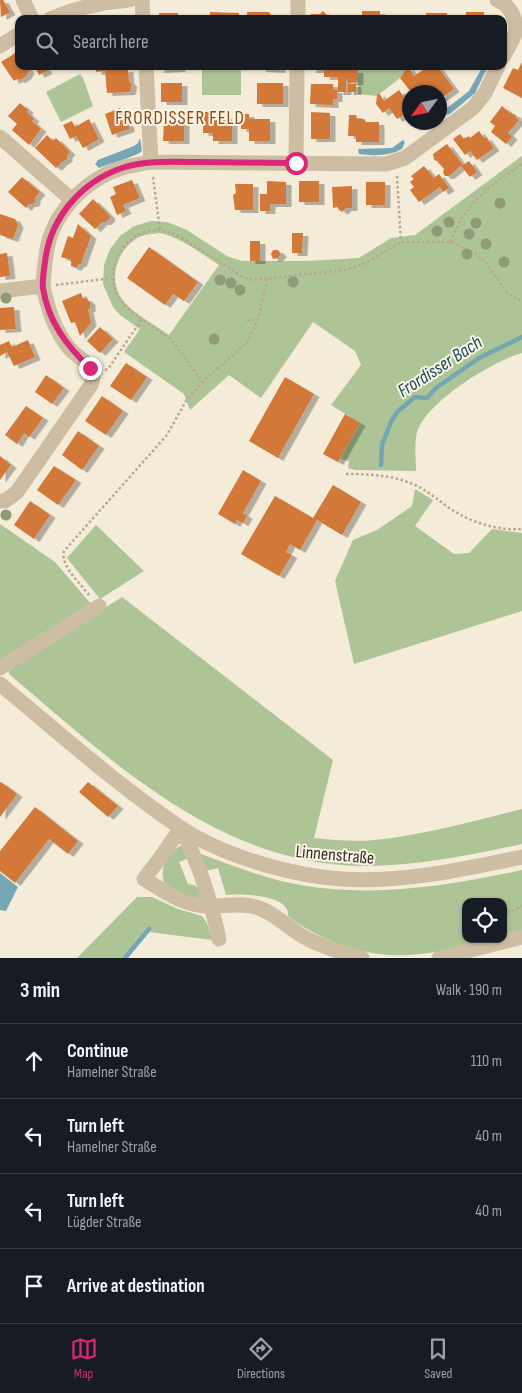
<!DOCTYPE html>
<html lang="en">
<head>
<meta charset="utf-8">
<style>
  body { margin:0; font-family:"Sofia Sans Condensed",sans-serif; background:#242831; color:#f1f3f6 }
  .controls { position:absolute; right:15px; bottom:15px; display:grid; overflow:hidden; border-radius:10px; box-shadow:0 1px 4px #0004 }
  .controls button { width:45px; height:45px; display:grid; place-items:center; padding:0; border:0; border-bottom:1px solid #363941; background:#171b24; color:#f1f3f6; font:25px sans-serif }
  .compass { position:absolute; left:402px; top:85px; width:45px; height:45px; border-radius:50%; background:#171b24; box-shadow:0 1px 4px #0004; rotate:237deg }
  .stop { position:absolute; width:15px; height:15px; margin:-11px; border:4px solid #db2777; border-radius:50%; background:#fff }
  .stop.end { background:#db2777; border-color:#fff; box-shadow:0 1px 5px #0008 }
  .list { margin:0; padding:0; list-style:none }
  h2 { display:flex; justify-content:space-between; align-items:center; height:65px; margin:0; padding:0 20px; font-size:21px }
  h2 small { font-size:16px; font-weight:400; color:#9ea1a6 }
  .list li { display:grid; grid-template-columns:32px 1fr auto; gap:15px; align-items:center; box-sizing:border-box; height:75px; padding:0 20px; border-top:1px solid #363941 }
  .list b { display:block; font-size:19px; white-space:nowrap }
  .list p { margin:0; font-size:16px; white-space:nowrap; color:#9ea1a6 }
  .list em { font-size:16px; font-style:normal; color:#9ea1a6 }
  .icon { flex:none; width:28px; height:28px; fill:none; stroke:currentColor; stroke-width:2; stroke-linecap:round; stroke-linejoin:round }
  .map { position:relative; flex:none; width:522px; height:958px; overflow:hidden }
  .search { position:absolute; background:#171b24; box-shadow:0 1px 4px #0004; left:15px; right:15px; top:15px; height:55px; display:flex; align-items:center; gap:12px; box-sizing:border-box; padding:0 18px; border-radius:10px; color:#9ea1a6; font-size:19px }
  .sheet { height:365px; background:#171b24 }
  nav { display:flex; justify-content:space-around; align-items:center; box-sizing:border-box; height:70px; border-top:1px solid #363941; background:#171b24; font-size:14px; color:#9ea1a6 }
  nav a { display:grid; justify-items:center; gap:2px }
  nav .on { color:#db2777 }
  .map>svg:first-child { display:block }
</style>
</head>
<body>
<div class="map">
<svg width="522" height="958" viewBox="0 0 522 958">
  <defs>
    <filter id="shadow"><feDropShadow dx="5.5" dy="3" stdDeviation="0" flood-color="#0004"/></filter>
  </defs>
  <rect width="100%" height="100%" fill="#f4ebd8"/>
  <path fill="#adc497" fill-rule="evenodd" d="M202,66H241V95H202Z
    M358,66H408L400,78L377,96L358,94Z
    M80,74L83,78L93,106L61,122L46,92Z
    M522,156V353C493,361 426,402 417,432C414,444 416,459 416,471L356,470L348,468L349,461L340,459L360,423L331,405L361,365L355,351L313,322L261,398L229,375L190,410L184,394L124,352L140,329L120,315L113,307L103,284L104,265L110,249L120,236L134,226L151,221L167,222L187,230L227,256L242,261H308L359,258L391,238L415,235ZM160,233C182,238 200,253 219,265L169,335C156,326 135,314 125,303C107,283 115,252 137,238C144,234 152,234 160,233Z
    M415,489L433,500L415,526L454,554L469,553L492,529L522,533V611L354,664L335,581L353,540L377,530L412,506Z
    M0,524L55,562L91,604L0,661Z
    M96,525L144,571L100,599L67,558Z
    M122,597L333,760L314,838C334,840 355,842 375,840C425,835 474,821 522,809V844C470,855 418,866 365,866C219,865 113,762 9,674V669Z
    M180,846H185L189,858L179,862L188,884L194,885L200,889L202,898H192L165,885C159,869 165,855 180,846Z
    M198,853C226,863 253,874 281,881C362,900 442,887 522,870V930L503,935V902H466V939H489C463,946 437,953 410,955C368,958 321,942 288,916C291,895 241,893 226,895L218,868L205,871Z
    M137,897H152L178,909L202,916L207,923L212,940L149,932L128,958H77Z"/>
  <path fill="#74a6b4" d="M483,66H488L475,93L450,114L445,115L442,112L469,91Z
    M140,138L142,151C138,156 108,164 99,168L95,164L98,160L134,146L138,143Z
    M403,140L405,142L402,149C389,156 373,156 359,154L358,149L392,148Z
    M0,873L18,887L6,911L0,910Z"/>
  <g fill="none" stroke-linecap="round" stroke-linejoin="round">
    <path stroke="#74a6b4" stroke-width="4.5" d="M381,465L382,445L391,422L397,412L415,397L427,398L436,388L479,358L522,337
      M125,958L149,929"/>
  </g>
  <path fill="#d27838" filter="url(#shadow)" d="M0,0H3L10,12L1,17Z
    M323,11L331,19H311V14H320Z
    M362,11H380V19H362Z
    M210,12L239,13V19H210Z
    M247,12H269L271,15V19H247Z
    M466,12H484V19H466Z
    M159,13H178V19H159Z
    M426,13H447V19H426Z
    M17,52L19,55V66H26L29,71L26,76L20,80L17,79L14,81L1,62Z
    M522,62V98L503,88L513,68L518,70Z
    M34,66H44L47,71L39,75Z
    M98,66H114V70L128,69L129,81L132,84L130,92L107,93L105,71L96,72V68Z
    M159,66H180V69L159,70Z
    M261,66H280V70L260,69Z
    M311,66H337V70H358V82L348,83L346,78V92H338V77H324V70H311Z
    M408,66L414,76L428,66H437L454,89L440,99V92H426L421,85L411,92L400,78Z
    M161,83H182V102H161Z
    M257,83H283V104H257Z
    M311,84H333V90H337V99H333V105L310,104Z
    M348,84H356V92H348Z
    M399,90L409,104V113L405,114L397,119L389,108L383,113L376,104L377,96L379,93L384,101Z
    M20,103L28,110L27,112L34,119L32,121L41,129L29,145L12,130L17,124L8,116Z
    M502,106L510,113L516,115V118L519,120L508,133L512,137L506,144L491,132L495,126L490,122Z
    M120,108L125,121L129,125V129L112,135L105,114Z
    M203,112H213V119H232V141H213V133H203Z
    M311,112L330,113V139H311Z
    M241,114H249V119H270V141H249V129H241Z
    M349,115H356L357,119H364L366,122H379V142H356V136H348Z
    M89,119L99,139L83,148L76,136L70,139L63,125L72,121L75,127Z
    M164,122H184V141H163Z
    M479,131L484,138L486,137L494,148L477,160L470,151L465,155L453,139L460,134L464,139L469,136L470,138Z
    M47,135L53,141L56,138L70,152L67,155V159L62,162L56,168L35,148Z
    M447,144L463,165L469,161L477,172L470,177L461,166L449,176H445L443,173L444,169L437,161L434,160L433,154Z
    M424,166L434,178L439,174L449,188L443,192L440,187L419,202L410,190L414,187L410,182L414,179L411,176Z
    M22,177L40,192L35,198V201L33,204H29L26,208L8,192Z
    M132,180L140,198L123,205L126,211L117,215L110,197L116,194L113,187Z
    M267,181L286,182V204H270V211H260V194H267Z
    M299,181H319V202H299Z
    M366,182H385V205H366Z
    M235,184H253V210H235L233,195L236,193Z
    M352,186V208H346L342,212L337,207L333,208L332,187Z
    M93,199L109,215L110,218L106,222H102L95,229L79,214Z
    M0,214L15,219L18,225L13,239L0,235Z
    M78,224L91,236L81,264H79L76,268L71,266V260L61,257L68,236L73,238Z
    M292,233H303L302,253H292Z
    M250,241H260V261H250Z
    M149,247L198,282L184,301L173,294L165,305L127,278Z
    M273,250H278L281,254L278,258L273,259L271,254Z
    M7,253L10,276L0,277V254Z
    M81,293L83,299L86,298L90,302V309H88L91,323L80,336L75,322L71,323L62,301Z
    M14,307L16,329L0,330V308Z
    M100,327L113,339L100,353L87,341Z
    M28,340L35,357L14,366L7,352L0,356V345L9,341L12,347Z
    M126,363L147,377L131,400L110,386Z
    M46,375L64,388L52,404L35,392Z
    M285,377L314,394L278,458L249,441Z
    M102,396L123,411L106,435L85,421Z
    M26,406L43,418L29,437L24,433L17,444L5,435Z
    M345,414L360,423L338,462L323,454Z
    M78,431L99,446L82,470L62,455Z
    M0,456L11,465L0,480Z
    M54,466L76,480L58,505L37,490Z
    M243,470L261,481L243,513L247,516L243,523L237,520L235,524L218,514Z
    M333,485L361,502L342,535L317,520L300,550L290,544L286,552L292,555L279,576L241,554L275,496L313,518Z
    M30,501L50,515L34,539L14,525Z
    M1,782L17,794L0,817V783Z
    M88,782L118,806L108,817L79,792Z
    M35,807L78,841L68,854L49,839L15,883L0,871V851Z"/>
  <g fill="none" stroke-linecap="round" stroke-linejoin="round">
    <path stroke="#b9a78d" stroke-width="2.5" stroke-dasharray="2.5 2.5" stroke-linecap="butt" d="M397,176L401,242
      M153,177L160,230
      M451,242C464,203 490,186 522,164
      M267,279L258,319L247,343L202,382C192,368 182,352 170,339C153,324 128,315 117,294C104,267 125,231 156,230C165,230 173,234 182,238L243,277L253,280L345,270L364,264L401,242H451L478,255L485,261L506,291L515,298L522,301
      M56,285L112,278
      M247,321L258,319
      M105,370L108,369L142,319
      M346,474C371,474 394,475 417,486C432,493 444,506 459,514C477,524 502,531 522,529
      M89,595C81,584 60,566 64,551L167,435L187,399L202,382
      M503,915L522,906"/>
    <path stroke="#cdbda3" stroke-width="15" d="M23,0L32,19
      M142,0L143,19
      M497,0C510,5 519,21 515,34C512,42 507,49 503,57
      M50,19C76,8 102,2 129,0
      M298,19V0
      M0,46L19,34
      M146,66L151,162
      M0,137L72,200
      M296,163L297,66
      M0,291L43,286C44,272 45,258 48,244C57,208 89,177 125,167C133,165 142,164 151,162L386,164L405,158L473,108L485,93L498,66
      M0,501H5L17,492L91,385C93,380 94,376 91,370C87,361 76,356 69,348C54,329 48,309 43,286
      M0,668L99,606
      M0,684C42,719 83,755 126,788C148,805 170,822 194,836C235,859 295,876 342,879C402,883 464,869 522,857
      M181,828L160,858L144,879C164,891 182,905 206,906C222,907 240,902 256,907C274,912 288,928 304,937C322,947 342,953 362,958
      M181,829C199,863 211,901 219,939
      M439,958L522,937"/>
  </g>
  <g fill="#8f9a77">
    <circle cx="500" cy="203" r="5.5"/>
    <circle cx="449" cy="222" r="5.5"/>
    <circle cx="476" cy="223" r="5.5"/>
    <circle cx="437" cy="231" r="5.5"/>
    <circle cx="469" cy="234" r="5.5"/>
    <circle cx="486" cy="244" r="5.5"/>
    <circle cx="467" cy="254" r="5.5"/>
    <circle cx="504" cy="262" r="5.5"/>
    <circle cx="220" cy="280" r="5.5"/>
    <circle cx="293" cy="282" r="5.5"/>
    <circle cx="231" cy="283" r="5.5"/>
    <circle cx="240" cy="290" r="5.5"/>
    <circle cx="6" cy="298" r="5.5"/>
    <circle cx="214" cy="339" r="5.5"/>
    <circle cx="6" cy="515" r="5.5"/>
  </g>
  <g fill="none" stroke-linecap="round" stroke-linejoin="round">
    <path stroke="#db2777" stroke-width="6" d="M90,368C66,345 48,321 43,288C42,280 44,270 45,262C50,218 81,182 122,168C147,160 173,162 198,162C231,162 263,163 296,163"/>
  </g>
  <g text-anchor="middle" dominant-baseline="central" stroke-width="4" stroke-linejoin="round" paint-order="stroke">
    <g font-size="18" fill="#372e26" stroke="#fbf5e5">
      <text transform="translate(335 855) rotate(5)">Linnenstraße</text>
    </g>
    <g font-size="19" letter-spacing="1" fill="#8e4817" stroke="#fbf5e5">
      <text x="180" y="118">FRORDISSER FELD</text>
    </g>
    <g font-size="19" font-style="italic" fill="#174c5c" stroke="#fbf5e5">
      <text transform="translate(440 367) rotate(-33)">Frordisser Bach</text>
    </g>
  </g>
</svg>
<div class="controls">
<button><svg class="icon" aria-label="locate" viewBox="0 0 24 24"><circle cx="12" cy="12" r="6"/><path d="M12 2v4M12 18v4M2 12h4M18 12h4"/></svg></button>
</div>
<svg class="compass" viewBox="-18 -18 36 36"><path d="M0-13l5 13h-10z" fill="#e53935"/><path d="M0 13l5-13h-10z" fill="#9ea1a6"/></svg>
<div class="stop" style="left:296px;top:163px"></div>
<div class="stop end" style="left:90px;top:368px"></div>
<div class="search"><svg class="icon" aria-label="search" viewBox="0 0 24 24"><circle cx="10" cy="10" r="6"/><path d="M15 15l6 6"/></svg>Search here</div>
</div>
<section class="sheet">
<h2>3 min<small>Walk · 190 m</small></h2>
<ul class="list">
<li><svg class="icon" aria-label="ahead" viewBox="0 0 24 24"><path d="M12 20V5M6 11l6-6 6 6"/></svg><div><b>Continue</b><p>Hamelner Straße</p></div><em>110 m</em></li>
<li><svg class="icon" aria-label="left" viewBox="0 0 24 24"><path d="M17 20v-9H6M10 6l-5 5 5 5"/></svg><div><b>Turn left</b><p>Hamelner Straße</p></div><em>40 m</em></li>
<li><svg class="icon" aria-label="left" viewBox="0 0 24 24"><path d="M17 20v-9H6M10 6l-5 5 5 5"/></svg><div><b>Turn left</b><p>Lügder Straße</p></div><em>40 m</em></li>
<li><svg class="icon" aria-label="arrive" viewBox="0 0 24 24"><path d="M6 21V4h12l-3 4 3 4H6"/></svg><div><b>Arrive at destination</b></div></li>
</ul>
</section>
<nav>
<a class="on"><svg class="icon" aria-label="map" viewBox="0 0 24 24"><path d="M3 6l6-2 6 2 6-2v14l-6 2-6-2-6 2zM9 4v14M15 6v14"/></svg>Map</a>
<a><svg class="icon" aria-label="directions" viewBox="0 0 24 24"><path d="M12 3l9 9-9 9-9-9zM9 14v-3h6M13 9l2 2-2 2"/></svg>Directions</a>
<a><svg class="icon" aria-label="saved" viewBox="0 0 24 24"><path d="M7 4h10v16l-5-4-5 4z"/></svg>Saved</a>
</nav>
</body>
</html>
